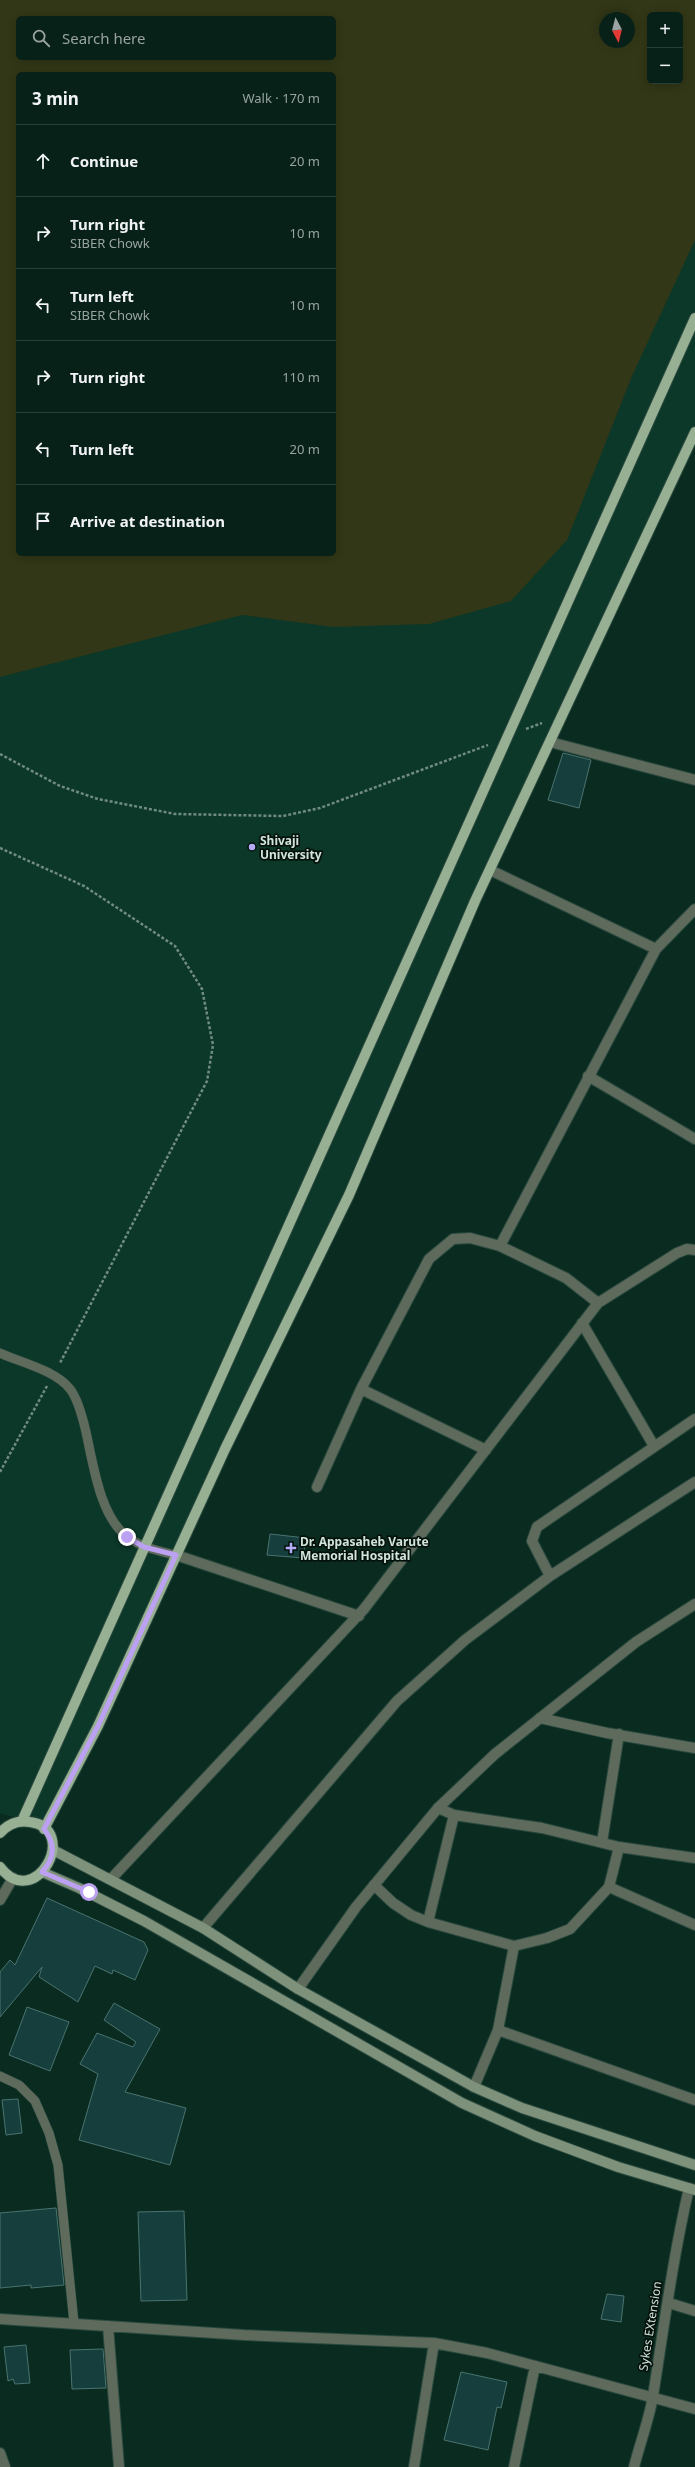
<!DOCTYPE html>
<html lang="en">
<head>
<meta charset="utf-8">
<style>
  body { margin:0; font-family:"Noto Sans",sans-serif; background:#162e25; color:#f1f3f6 }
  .controls { position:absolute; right:12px; top:12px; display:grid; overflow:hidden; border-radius:6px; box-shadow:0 2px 10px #0003 }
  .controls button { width:36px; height:36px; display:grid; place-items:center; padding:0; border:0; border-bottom:1px solid #293e37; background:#082118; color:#f1f3f6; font:20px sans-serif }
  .compass { position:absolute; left:599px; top:12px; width:36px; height:36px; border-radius:50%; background:#082118; box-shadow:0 2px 10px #0003; rotate:173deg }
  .stop { position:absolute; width:12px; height:12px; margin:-9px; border:3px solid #bca0f2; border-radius:50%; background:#fff }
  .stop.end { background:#bca0f2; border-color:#fff; box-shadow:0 1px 4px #0008 }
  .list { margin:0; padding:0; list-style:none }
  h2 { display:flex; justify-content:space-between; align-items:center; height:52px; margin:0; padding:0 16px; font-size:17px }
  h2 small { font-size:13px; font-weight:400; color:#98a3a2 }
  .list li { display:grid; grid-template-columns:26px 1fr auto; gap:12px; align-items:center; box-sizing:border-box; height:72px; padding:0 16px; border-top:1px solid #293e37 }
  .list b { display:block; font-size:15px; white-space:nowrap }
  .list p { margin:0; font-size:13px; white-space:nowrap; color:#98a3a2 }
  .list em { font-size:13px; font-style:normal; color:#98a3a2 }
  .icon { flex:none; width:22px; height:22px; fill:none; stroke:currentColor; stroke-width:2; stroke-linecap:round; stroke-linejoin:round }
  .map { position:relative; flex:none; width:695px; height:2467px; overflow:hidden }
  .search { position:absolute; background:#082118; box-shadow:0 2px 10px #0003; left:16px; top:16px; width:320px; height:44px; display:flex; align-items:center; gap:10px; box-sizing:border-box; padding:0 14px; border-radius:6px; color:#98a3a2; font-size:15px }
  .panel { position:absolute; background:#082118; box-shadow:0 2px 10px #0003; left:16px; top:72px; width:320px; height:484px; border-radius:6px }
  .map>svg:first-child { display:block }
</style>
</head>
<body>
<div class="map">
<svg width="695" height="2467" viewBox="0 0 695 2467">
  <rect width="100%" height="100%" fill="#0a2c20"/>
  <path fill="#0b3828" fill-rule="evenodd" d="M0,0H695V425L396,1085L126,1665L39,1825L0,1813ZM650,15H680V81H650ZM18,18H334V58H18ZM605,18H629V42H605ZM18,74H334V554H18Z"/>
  <path fill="#323717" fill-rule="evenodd" d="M0,0H695V240L632,376L567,540L511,601L429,624L333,627L242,615L0,677ZM650,15H680V81H650ZM18,18H334V58H18ZM605,18H629V42H605ZM18,74H334V554H18Z"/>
  <path fill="#153e3c" stroke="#4a7370" d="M563,753L591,760L579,808L548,800Z
    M270,1534L306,1538L303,1558L267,1555Z
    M47,1898L144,1942L148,1950L135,1980L113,1970L112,1974L95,1966L78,2002L39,1977L42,1967L0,2017V1972L10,1960L15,1965Z
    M114,2003L160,2029L125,2092L186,2108L170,2165L79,2140L98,2074L80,2064L97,2033L133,2047L136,2042L104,2020Z
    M27,2007L69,2022L50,2071L9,2055Z
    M18,2099L22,2133L6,2135L2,2100Z
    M56,2208L64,2285L31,2288V2285L0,2288V2213Z
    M184,2211L187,2300L141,2301L138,2212Z
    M607,2294L624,2296L621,2322L601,2319Z
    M26,2345L30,2383L15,2384L13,2379L8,2381L4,2347Z
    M103,2349L106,2388L72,2389L70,2350Z
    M461,2372L507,2382L501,2408L497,2407L488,2450L444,2440Z"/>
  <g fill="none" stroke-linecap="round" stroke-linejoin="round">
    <defs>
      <path id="service" d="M0,1353C22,1363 55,1370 70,1389C78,1399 83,1419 86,1432C93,1463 100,1518 128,1537C142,1548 159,1551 176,1555
        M0,2076L19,2085L35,2101L49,2133L58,2165L74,2323"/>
      <path id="minor" d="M550,742L695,780
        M490,870L656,949
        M588,1076L695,1139
        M500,1246L656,949L695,909
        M582,1323L654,1446
        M361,1389L486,1450
        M317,1487L361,1389L429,1259L453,1239L470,1238L500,1246L566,1278L598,1303
        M176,1555L359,1616
        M550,1576L532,1541L537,1527L695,1419
        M540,1718L607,1733L695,1748
        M438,1808L454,1815L542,1828L619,1847L695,1858
        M602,1842L619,1734
        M111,1879L364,1609L598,1303L677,1253L687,1249L695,1250
        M374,1885L393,1903L411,1915L428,1922L514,1946L547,1938L570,1929L609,1887L619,1847
        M609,1887L695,1925
        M428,1922L454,1815
        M203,1928L397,1701L465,1640L550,1576L695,1482
        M498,2030L695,2100
        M474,2087L498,2030L514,1946
        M669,2303L695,2311
        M0,2319L244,2335L434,2343L487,2353L695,2409
        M108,2326L119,2467
        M0,2453L5,2467
        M414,2467L434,2343
        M514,2467L535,2366"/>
      <path id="tertiary" d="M0,1900L13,1878
        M298,1989L356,1907L438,1808L495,1754L636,1642L695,1604
        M634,2467C640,2443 649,2420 653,2396C664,2326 673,2257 689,2188"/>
      <path id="secondary" d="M53,1850L203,1928L298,1989L474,2087L522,2108L695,2165
        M42,1872L79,1888L144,1921L462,2103L535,2136L618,2167L695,2190"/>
      <path id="primary" d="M22,1821L695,318
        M44,1829L98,1726L225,1449L349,1195L475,901L695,432
        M0,1833C8,1824 18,1820 30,1822C81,1829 35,1913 0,1867"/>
    </defs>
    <use href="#service" stroke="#2a493e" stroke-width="10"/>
    <use href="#minor" stroke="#2a493e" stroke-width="12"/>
    <use href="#tertiary" stroke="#2a493e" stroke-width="12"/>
    <use href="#secondary" stroke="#2a493e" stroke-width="12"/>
    <use href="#primary" stroke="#2a493e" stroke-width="12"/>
    <path stroke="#718b81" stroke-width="2.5" stroke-dasharray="3 2" stroke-linecap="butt" d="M526,729L542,723
      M0,754L60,786L98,799L175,814L283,816L320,808L488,745
      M0,848L84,886L175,946L202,989L213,1045L207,1081L60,1363
      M0,1472L47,1386"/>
    <use href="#service" stroke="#5e6a5c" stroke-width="9"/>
    <use href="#minor" stroke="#5e6a5c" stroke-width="10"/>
    <use href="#tertiary" stroke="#5e6a5c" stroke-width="10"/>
    <use href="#secondary" stroke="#7e917b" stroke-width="10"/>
    <use href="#primary" stroke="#97af93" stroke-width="10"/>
  </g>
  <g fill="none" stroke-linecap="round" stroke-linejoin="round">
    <path stroke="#bca0f2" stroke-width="5" d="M89,1892L42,1872C55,1858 56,1844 44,1829L98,1726L176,1555L144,1547L127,1537"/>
  </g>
  <g fill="#b3adf9" stroke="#05120c" stroke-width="1.5">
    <circle cx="252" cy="847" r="4"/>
    <path d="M289 1542h4v4h4v4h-4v4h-4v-4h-4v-4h4z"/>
  </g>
  <g text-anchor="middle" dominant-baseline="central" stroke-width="3.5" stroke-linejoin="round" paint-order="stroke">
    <g font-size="12" font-weight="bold" fill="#d1e4db" stroke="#05120c" text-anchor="start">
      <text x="260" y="840">Shivaji<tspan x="260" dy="14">University</tspan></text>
      <text x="300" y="1541">Dr. Appasaheb Varute<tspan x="300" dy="14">Memorial Hospital</tspan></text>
    </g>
    <g font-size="12" fill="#d1e4db" stroke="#05120c">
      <text transform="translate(650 2326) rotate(-81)">Sykes EXtension</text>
    </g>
  </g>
</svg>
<div class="controls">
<button>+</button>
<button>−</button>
</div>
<svg class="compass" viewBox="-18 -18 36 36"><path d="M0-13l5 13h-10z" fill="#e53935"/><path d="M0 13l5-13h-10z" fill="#98a3a2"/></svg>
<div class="stop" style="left:89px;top:1892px"></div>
<div class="stop end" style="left:127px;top:1537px"></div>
<div class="search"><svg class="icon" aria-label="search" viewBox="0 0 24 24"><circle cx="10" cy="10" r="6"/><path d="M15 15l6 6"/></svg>Search here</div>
<section class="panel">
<h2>3 min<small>Walk · 170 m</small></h2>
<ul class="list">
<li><svg class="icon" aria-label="ahead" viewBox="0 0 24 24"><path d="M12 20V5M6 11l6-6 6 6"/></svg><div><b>Continue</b></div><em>20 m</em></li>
<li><svg class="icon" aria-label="right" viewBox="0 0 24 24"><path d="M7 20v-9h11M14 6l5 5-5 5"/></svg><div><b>Turn right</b><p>SIBER Chowk</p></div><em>10 m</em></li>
<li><svg class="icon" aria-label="left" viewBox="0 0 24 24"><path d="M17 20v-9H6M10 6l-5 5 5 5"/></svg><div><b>Turn left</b><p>SIBER Chowk</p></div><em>10 m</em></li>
<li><svg class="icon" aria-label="right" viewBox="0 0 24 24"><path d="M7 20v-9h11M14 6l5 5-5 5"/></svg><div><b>Turn right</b></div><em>110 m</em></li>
<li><svg class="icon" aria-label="left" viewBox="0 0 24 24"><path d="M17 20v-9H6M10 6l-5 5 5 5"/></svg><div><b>Turn left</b></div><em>20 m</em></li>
<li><svg class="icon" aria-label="arrive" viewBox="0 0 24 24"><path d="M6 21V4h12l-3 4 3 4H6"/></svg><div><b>Arrive at destination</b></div></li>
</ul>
</section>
</div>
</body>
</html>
